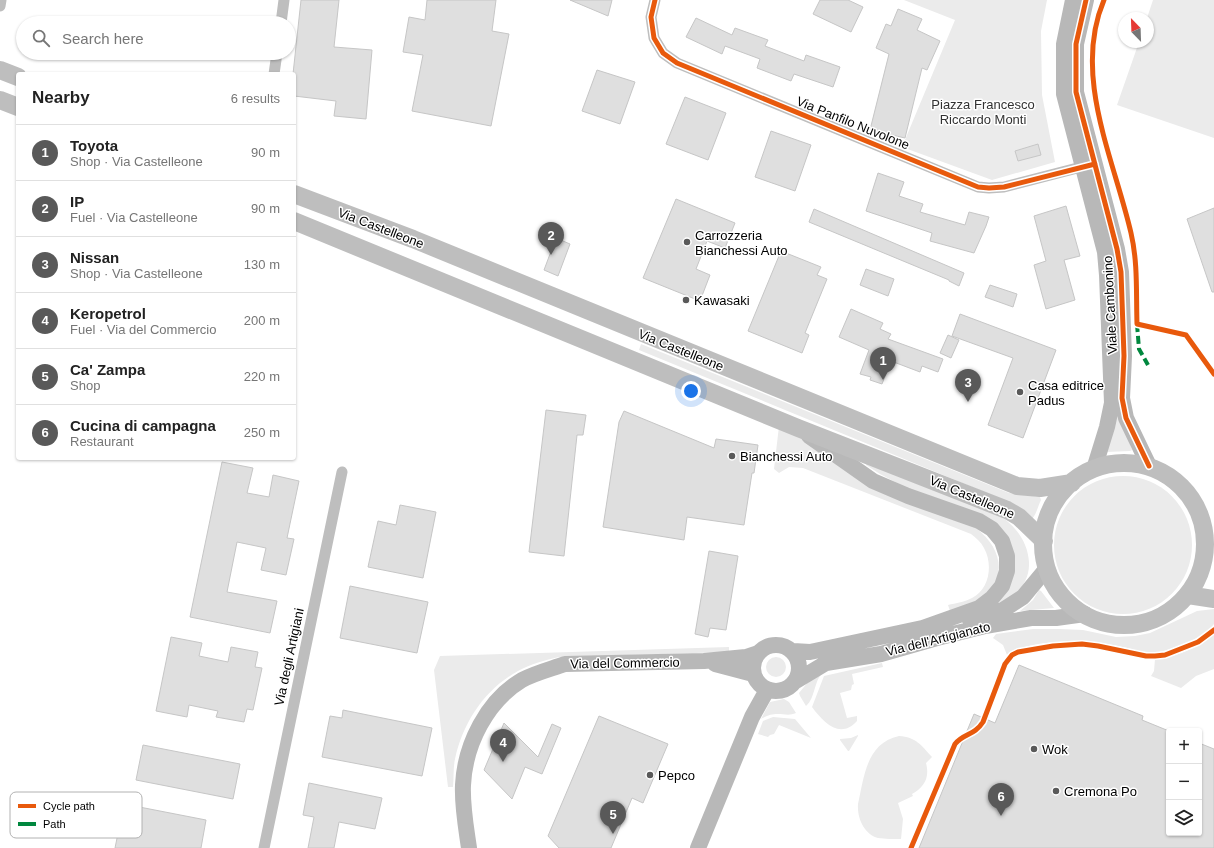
<!DOCTYPE html>
<html lang="en">
<head>
<meta charset="utf-8">
<style>
  body { margin:0; font-family:Arial,sans-serif; background:#f2f2f2; color:#222 }
  .controls { position:absolute; right:12px; bottom:12px; display:grid; overflow:hidden; border-radius:4px; box-shadow:0 1px 3px #0004 }
  .controls button { width:36px; height:36px; display:grid; place-items:center; padding:0; border:0; border-bottom:1px solid #e0e0e0; background:#fff; color:#222; font:20px sans-serif }
  .compass { position:absolute; left:1118px; top:12px; width:36px; height:36px; border-radius:50%; background:#fff; box-shadow:0 1px 3px #0004; rotate:337deg }
  .you { position:absolute; left:691px; top:391px; width:14px; height:14px; margin:-10px; border:3px solid #fff; border-radius:50%; background:#1a73e8; box-shadow:0 0 0 6px #1a73e833 }
  .badge { display:grid; place-items:center; width:26px; height:26px; border-radius:50%; background:#595959; color:#fff; font-size:13px; font-weight:700 }
  .pin { position:absolute; translate:-50% -33px; filter:drop-shadow(0 1px 2px #0008) }
  .pin::after { content:''; position:absolute; top:21px; width:14px; height:12px; background:inherit; clip-path:polygon(0 0,100% 0,50% 100%) }
  .list { margin:0; padding:0; list-style:none }
  h2 { display:flex; justify-content:space-between; align-items:center; height:52px; margin:0; padding:0 16px; font-size:17px }
  h2 small { font-size:13px; font-weight:400; color:#767676 }
  .list li { display:grid; grid-template-columns:26px 1fr auto; gap:12px; align-items:center; box-sizing:border-box; height:56px; padding:0 16px; border-top:1px solid #e0e0e0 }
  .list b { display:block; font-size:15px; white-space:nowrap }
  .list p { margin:0; font-size:13px; white-space:nowrap; color:#767676 }
  .list em { font-size:13px; font-style:normal; color:#767676 }
  .icon { flex:none; width:22px; height:22px; fill:none; stroke:currentColor; stroke-width:2; stroke-linecap:round; stroke-linejoin:round }
  .map { position:relative; flex:none; width:1214px; height:848px; overflow:hidden }
  .search { position:absolute; background:#fff; box-shadow:0 1px 3px #0004; left:16px; top:16px; width:280px; height:44px; display:flex; align-items:center; gap:10px; box-sizing:border-box; padding:0 14px; border-radius:22px; color:#767676; font-size:15px }
  .panel { position:absolute; background:#fff; box-shadow:0 1px 3px #0004; left:16px; top:72px; width:280px; height:388px; border-radius:4px }
  .map>svg:first-child { display:block }
</style>
</head>
<body>
<div class="map">
<svg width="1214" height="848" viewBox="0 0 1214 848">
  <rect width="100%" height="100%" fill="#fff"/>
  <path fill="#ebebeb" d="M904,0H1047L1041,31L1042,95L1055,162L992,180L902,147L955,20Z
    M1153,0H1214V138L1117,105L1139,42H1148L1147,18Z
    M641,344L1009,493L1040,497L1041,500C1038,506 1036,515 1032,519L1004,500L639,350Z
    M1117,409L1132,450L1130,451L1106,452Z
    M779,426L976,528C1001,547 1009,577 982,599C976,605 958,608 950,611L948,605C956,603 965,602 972,598C990,589 993,564 984,548C981,542 976,538 971,534L803,468L789,467L779,473L774,469Z
    M866,463C896,475 925,486 954,497C971,504 992,509 1007,521C1020,532 1028,546 1029,562C1030,584 1014,597 998,607L1005,540L880,474L866,465Z
    M1054 545a69 69 0 1 1 138 0a69 69 0 1 1-138 0Z
    M1039,590L1041,591L1054,608L1020,611L1033,600Z
    M1214,609V624C1202,640 1167,653 1147,653C1131,649 1114,644 1098,643C1076,640 1024,641 1007,655L1003,645L993,638L996,634L1033,629H1060L1083,630L1116,637L1135,636L1150,633L1197,611Z
    M1214,634V669L1196,676L1181,688L1151,676L1154,671L1155,659C1175,657 1199,648 1214,634Z
    M729,647V652L559,657C545,660 531,664 518,671C485,689 463,722 455,759C453,768 454,778 453,787H448L434,670L440,656Z
    M766 667a10 10 0 1 1 20 0a10 10 0 1 1-20 0Z
    M882,663L883,667L852,674L854,684L852,685L851,690L840,693L847,718L857,716V721C840,740 823,722 812,707L824,676Z
    M847,667C840,668 831,669 825,672C814,676 816,698 806,706L800,696L799,693L808,682L821,671Z
    M784,699L789,702L796,713C785,718 777,709 761,719L770,702Z
    M773,717L795,719L811,738L779,725L774,734L770,735L768,737L758,734L763,721Z
    M858,735V736L849,751H848L840,740V739L851,738Z
    M899,736C916,737 921,745 932,757L926,763C930,778 924,787 912,794L913,796L898,803L903,819L901,839C893,839 885,839 878,838C864,834 857,818 858,804C864,778 866,743 899,736Z"/>
  <path fill="#dfdfdf" stroke="#c6c6c6" d="M301,0H339L334,47L372,50L366,119L334,116L336,101L294,96V74H293Z
    M427,0H496L492,31L509,34L491,126L412,111L423,55L403,52L409,17L425,20Z
    M570,0H612L608,16Z
    M820,0H848L863,7L851,32L813,14Z
    M898,9L922,19L917,30L940,41L927,70L922,68L905,138L870,130L889,54L876,48L886,24L891,26Z
    M696,18L732,35L735,28L768,40L765,46L804,61L806,55L840,67L833,87L794,74L791,81L757,68L760,59L725,46L722,54L686,37Z
    M597,70L635,82L620,124L582,111Z
    M685,97L726,113L708,160L666,144Z
    M771,131L811,145L795,191L755,177Z
    M1038,144L1041,155L1018,161L1015,151Z
    M878,173L904,182L899,196L923,204L920,212L965,225L969,212L989,217L986,226L974,253L930,241L932,233L866,211Z
    M676,199L735,223L725,248L707,241L696,269L710,275L700,301L643,278Z
    M1066,206L1080,256L1064,260L1075,300L1046,309L1034,265L1046,261L1034,216Z
    M1214,208V292H1212L1187,219Z
    M814,209L964,273L959,286L949,281V280L809,222Z
    M556,238L570,244L558,276L544,270Z
    M781,251L821,267L817,275L827,279L805,333L809,335L802,353L748,331Z
    M866,269L894,279L888,296L860,285Z
    M990,285L1017,294L1013,307L985,297Z
    M851,309L883,323L880,329L891,334L888,339L943,359L938,372L922,366L920,372L891,361L882,384L870,380L871,377L860,374L869,350L839,337Z
    M960,314L1056,350L1023,438L988,425L1013,358L952,336Z
    M948,335L959,340L951,358L940,353Z
    M546,410L586,415L583,435H577L564,556L529,552Z
    M624,411L714,448L716,439L758,445L754,473H752L744,525L687,517L684,540L603,527L619,422Z
    M222,462L253,468L247,493L269,497L273,475L299,481L287,538L294,539L286,575L261,570L266,548L237,542L227,592L277,601L270,633L190,617Z
    M400,505L436,512L423,578L368,567L378,521L396,525Z
    M709,551L738,556L726,630L710,628L708,637L695,634Z
    M350,586L428,602L417,653L340,638Z
    M171,637L202,643L199,656L228,662L231,647L258,652L255,667L262,668L253,710L247,709L244,722L216,717L218,711L189,705L187,717L156,711Z
    M1019,665L1143,716L1142,720L1169,731V833H1199V743L1214,749V848H919L974,714L995,723Z
    M343,710L432,728L422,776L322,757L330,716L342,718Z
    M599,716L668,744L643,803L632,798L611,848H559L548,836Z
    M504,723L538,757L552,724L561,728L542,774L525,767L512,799L484,770Z
    M143,745L240,764L233,799L136,780Z
    M309,783L382,798L375,829L339,822L334,848H308L314,817L303,815Z
    M124,804L206,820L201,848H115Z"/>
  <g fill="none" stroke-linecap="round" stroke-linejoin="round">
    <path stroke="#bebebe" stroke-width="11" d="M655,0L651,17L654,38L663,53L677,63L978,187L989,188L1004,187L1089,165
      M0,6L1,0
      M281,23L284,0
      M274,74L277,53
      M264,848L342,472"/>
    <path stroke="#b8b8b8" stroke-width="16" d="M1073,0L1064,44V94L1105,252L1107,275L1112,403L1107,427L1094,469
      M1086,0L1076,44V92L1117,249L1121,272L1124,356L1122,398L1126,418L1149,466
      M809,436L873,481L908,496L979,521L992,529L1002,541L1007,556V571L1002,586L992,598L979,608L917,630
      M969,618L1003,610L1023,597L1047,568
      M753 668a23 23 0 1 1 46 0a23 23 0 1 1-46 0Z
      M793,651L810,652L927,627
      M715,664L753,674
      M796,681L826,663L881,654L937,638L985,626L1031,618H1056L1085,614
      M469,848C466,827 462,806 463,785C465,744 487,701 522,680C535,673 551,669 565,664L704,661L746,657L758,653
      M698,848L752,717L767,690"/>
    <path stroke="#bebebe" stroke-width="18" d="M0,70L18,77
      M0,100L18,107
      M294,194L413,239L1017,486L1040,488L1072,483
      M294,221L798,428L1007,510L1019,517L1044,541
      M1043 544a81 81 0 1 1 162 0a81 81 0 1 1-162 0Z
      M1188,595L1214,599"/>
    <path stroke="#00873e" stroke-width="4" stroke-dasharray="8 4" stroke-linecap="butt" d="M1137,324L1139,349L1148,365"/>
    <defs>
      <path id="cycleway" d="M655,0L651,17L654,38L663,53L677,63L978,187L989,188L1004,187L1095,164
        M1086,0L1076,44V92L1117,249L1121,272L1124,356L1122,398L1126,418L1149,466
        M1104,0C1072,75 1114,159 1131,233C1138,263 1136,293 1137,324L1186,335L1214,374
        M911,848L955,744C964,733 974,736 983,722L1005,664L1012,655L1018,652L1053,646L1082,644L1098,646L1146,656H1155L1165,655L1198,642L1214,630"/>
    </defs>
    <use href="#cycleway" stroke="#fff" stroke-width="8"/>
    <use href="#cycleway" stroke="#e8590c" stroke-width="5"/>
  </g>
  <g fill="#595959" stroke="#fff" stroke-width="1.5">
    <circle cx="687" cy="242" r="4"/>
    <circle cx="686" cy="300" r="4"/>
    <circle cx="1020" cy="392" r="4"/>
    <circle cx="732" cy="456" r="4"/>
    <circle cx="1034" cy="749" r="4"/>
    <circle cx="650" cy="775" r="4"/>
    <circle cx="1056" cy="791" r="4"/>
  </g>
  <g text-anchor="middle" dominant-baseline="central" stroke-width="3" stroke-linejoin="round" paint-order="stroke">
    <g font-size="13" fill="#323232" stroke="#fff">
      <text x="983" y="104">Piazza Francesco<tspan x="983" dy="15">Riccardo Monti</tspan></text>
    </g>
    <g font-size="13" fill="#000" stroke="#fff">
      <text transform="translate(853 123) rotate(22)">Via Panfilo Nuvolone</text>
      <text transform="translate(381 228) rotate(21)">Via Castelleone</text>
      <text transform="translate(1110 305) rotate(-93)">Viale Cambonino</text>
      <text transform="translate(681 350) rotate(22)">Via Castelleone</text>
      <text transform="translate(972 497) rotate(23)">Via Castelleone</text>
      <text transform="translate(938 639) rotate(-14)">Via dell'Artigianato</text>
      <text transform="translate(289 657) rotate(-78)">Via degli Artigiani</text>
      <text transform="translate(625 663) rotate(-1)">Via del Commercio</text>
    </g>
    <g font-size="13" fill="#000" stroke="#fff" text-anchor="start">
      <text x="695" y="235">Carrozzeria<tspan x="695" dy="15">Bianchessi Auto</tspan></text>
      <text x="694" y="300">Kawasaki</text>
      <text x="1028" y="385">Casa editrice<tspan x="1028" dy="15">Padus</tspan></text>
      <text x="740" y="456">Bianchessi Auto</text>
      <text x="1042" y="749">Wok</text>
      <text x="658" y="775">Pepco</text>
      <text x="1064" y="791">Cremona Po</text>
    </g>
  </g>
  <rect x="10" y="792" width="132" height="46" rx="6" fill="#fff" stroke="#b2b2b2" stroke-width="1"/>
  <rect x="18" y="804" width="18" height="4" fill="#e8590c"/>
  <rect x="18" y="822" width="18" height="4" fill="#00873e"/>
  <g font-size="11" fill="#000">
    <text x="43" y="810">Cycle path</text>
    <text x="43" y="828">Path</text>
  </g>
</svg>
<div class="controls">
<button>+</button>
<button>−</button>
<button><svg class="icon" aria-label="layers" viewBox="0 0 24 24"><path d="M12 4l9 5-9 5-9-5zM3 14l9 5 9-5"/></svg></button>
</div>
<svg class="compass" viewBox="-18 -18 36 36"><path d="M0-13l5 13h-10z" fill="#e53935"/><path d="M0 13l5-13h-10z" fill="#767676"/></svg>
<div class="you"></div>
<div class="pin badge" style="left:883px;top:380px">1</div>
<div class="pin badge" style="left:551px;top:255px">2</div>
<div class="pin badge" style="left:968px;top:402px">3</div>
<div class="pin badge" style="left:503px;top:762px">4</div>
<div class="pin badge" style="left:613px;top:834px">5</div>
<div class="pin badge" style="left:1001px;top:816px">6</div>
<div class="search"><svg class="icon" aria-label="search" viewBox="0 0 24 24"><circle cx="10" cy="10" r="6"/><path d="M15 15l6 6"/></svg>Search here</div>
<section class="panel">
<h2>Nearby<small>6 results</small></h2>
<ul class="list">
<li><span class="badge">1</span><div><b>Toyota</b><p>Shop · Via Castelleone</p></div><em>90 m</em></li>
<li><span class="badge">2</span><div><b>IP</b><p>Fuel · Via Castelleone</p></div><em>90 m</em></li>
<li><span class="badge">3</span><div><b>Nissan</b><p>Shop · Via Castelleone</p></div><em>130 m</em></li>
<li><span class="badge">4</span><div><b>Keropetrol</b><p>Fuel · Via del Commercio</p></div><em>200 m</em></li>
<li><span class="badge">5</span><div><b>Ca' Zampa</b><p>Shop</p></div><em>220 m</em></li>
<li><span class="badge">6</span><div><b>Cucina di campagna</b><p>Restaurant</p></div><em>250 m</em></li>
</ul>
</section>
</div>
</body>
</html>
